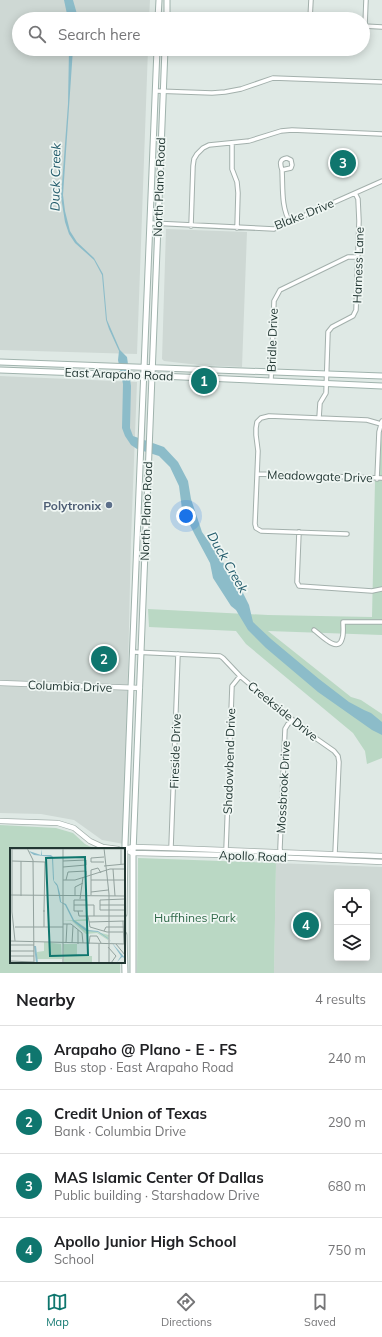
<!DOCTYPE html>
<html lang="en">
<head>
<meta charset="utf-8">
<style>
  body { margin:0; font-family:Mulish,sans-serif; background:#f6f6f6; color:#202124 }
  .controls { position:absolute; right:12px; bottom:12px; display:grid; overflow:hidden; border-radius:4px; box-shadow:0 2px 10px #0003 }
  .controls button { width:36px; height:36px; display:grid; place-items:center; padding:0; border:0; border-bottom:1px solid #e0e0e0; background:#fff; color:#202124; font:20px sans-serif }
  .you { position:absolute; left:186px; top:516px; width:14px; height:14px; margin:-10px; border:3px solid #fff; border-radius:50%; background:#1a73e8; box-shadow:0 0 0 6px #1a73e833 }
  .badge { display:grid; place-items:center; width:26px; height:26px; border-radius:50%; background:#0f766e; color:#fff; font-size:13px; font-weight:700 }
  .pin { position:absolute; translate:-50% -50%; border:2px solid #fff; box-shadow:0 1px 4px #0006 }
  .list { margin:0; padding:0; list-style:none }
  h2 { display:flex; justify-content:space-between; align-items:center; height:52px; margin:0; padding:0 16px; font-size:17px }
  h2 small { font-size:13px; font-weight:400; color:#757577 }
  .list li { display:grid; grid-template-columns:26px 1fr auto; gap:12px; align-items:center; box-sizing:border-box; height:64px; padding:0 16px; border-top:1px solid #e0e0e0 }
  .list b { display:block; font-size:15px; white-space:nowrap }
  .list p { margin:0; font-size:13px; white-space:nowrap; color:#757577 }
  .list em { font-size:13px; font-style:normal; color:#757577 }
  .icon { flex:none; width:22px; height:22px; fill:none; stroke:currentColor; stroke-width:2; stroke-linecap:round; stroke-linejoin:round }
  .map { position:relative; flex:none; width:382px; height:973px; overflow:hidden }
  .search { position:absolute; background:#fff; box-shadow:0 2px 10px #0003; left:12px; right:12px; top:12px; height:44px; display:flex; align-items:center; gap:10px; box-sizing:border-box; padding:0 14px; border-radius:22px; color:#757577; font-size:15px }
  .sheet { height:308px; background:#fff }
  nav { display:flex; justify-content:space-around; align-items:center; box-sizing:border-box; height:56px; border-top:1px solid #e0e0e0; background:#fff; font-size:11px; color:#757577 }
  nav a { display:grid; justify-items:center; gap:2px }
  nav .on { color:#0f766e }
  .map>svg:first-child { display:block }
</style>
</head>
<body>
<div class="map">
<svg width="382" height="973" viewBox="0 0 382 973">
  <rect width="100%" height="100%" fill="#dfe9e5"/>
  <path fill="#ced8d4" fill-rule="evenodd" d="M0,0H150L149,19H19V49H148L137,354L0,350Z
    M166,229L247,232L242,367L199,365L164,361L162,359Z
    M0,376L137,382L131,540L124,844L102,840L74,820L41,814L0,813Z
    M276,863L382,867V973H274ZM337,892H367V958H337Z"/>
  <path fill="#bad8c4" d="M382,427V635L268,631L351,697L361,700L382,714V758L367,764L365,751L353,733L246,644L236,631L149,627L148,609L268,615L372,617L375,481H379Z
    M0,825L56,828L73,833L85,844L95,849H11V962H120V973H0Z
    M138,858L276,863L274,973H137Z"/>
  <path fill="#8cbcc9" d="M64,0H73L77,14L76,19H68Z
    M69,49H73L63,195L65,211L70,231L77,242L94,258L103,274L107,320L120,350L127,357L131,386L130,428L133,436L164,447L178,462L188,481L191,499L202,532L240,587L249,605L253,622L271,639L319,679L349,702L364,710L371,713L382,722V735L372,730L318,692L266,648L248,630L236,610L231,606L213,578L210,563L195,535L182,509L179,486L170,467L159,456L137,449L131,445L125,436L122,428L123,384L118,360L119,351L109,329L106,320L102,275L94,260L75,243L69,234L65,222L61,197L68,104Z"/>
  <g fill="none" stroke-linecap="round" stroke-linejoin="round">
    <defs>
      <path id="minor" d="M310,19L311,0
        M363,26L382,27
        M365,26L366,0
        M156,91L212,93L225,92L241,89L273,78L382,82
        M232,144V169L237,182L238,193L237,228
        M282,170L291,168L292,165L291,160L287,158C279,159 280,164 282,170C283,187 281,208 290,222
        M151,223L274,229L382,181
        M191,226L193,166L194,159L197,154L203,148L209,145L249,141L281,131L292,130L382,134
        M271,381L274,301L280,290L348,257H358
        M319,418L320,403L326,393L328,332L332,327L353,316L356,310L359,221L358,199L355,193
        M257,474L382,478
        M377,479L379,432L382,421
        M299,532L297,582L299,586L372,591L382,589
        M347,534L261,531L256,528L255,524L258,451L256,435V428L257,422L261,418L269,416L367,420L381,424
        M314,630C320,634 338,654 342,639C344,634 343,628 343,622H382
        M133,652L220,656L223,658L240,676L273,704L314,737L334,751L338,756L339,762L335,854
        M171,848L178,654
        M226,850L232,686L240,676
        M281,857L280,848L285,729L288,724L293,720"/>
      <path id="tertiary" d="M0,683L140,688
        M0,821L58,823L74,828L90,841L103,847L118,849
        M124,849L133,847L171,848L382,856
        M130,852L133,853L225,855L382,862"/>
      <path id="secondary" d="M158,19L159,0
        M167,19V0
        M0,362L382,376
        M0,370L160,376L382,386
        M124,914L125,844L131,688L157,49
        M124,935L125,973
        M133,973V853L165,49"/>
    </defs>
    <use href="#minor" stroke="#a3b0ac" stroke-width="5.5"/>
    <use href="#tertiary" stroke="#a3b0ac" stroke-width="6"/>
    <use href="#secondary" stroke="#a0b3ad" stroke-width="7"/>
    <use href="#minor" stroke="#fff" stroke-width="3.5"/>
    <use href="#tertiary" stroke="#fff" stroke-width="4.5"/>
    <use href="#secondary" stroke="#fff" stroke-width="5"/>
  </g>
  <circle fill="#5c6f8a" stroke="#eff6f3" stroke-width="1.5" cx="109" cy="505" r="4"/>
  <g text-anchor="middle" dominant-baseline="central" stroke-width="3.5" stroke-linejoin="round" paint-order="stroke">
    <g font-size="12" fill="#223733" stroke="#eff6f3">
      <text transform="translate(159 187) rotate(-88)">North Plano Road</text>
      <text transform="translate(304 214) rotate(-22)">Blake Drive</text>
      <text transform="translate(358 265) rotate(-88)">Harness Lane</text>
      <text transform="translate(272 340) rotate(-88)">Bridle Drive</text>
      <text transform="translate(119 374) rotate(2)">East Arapaho Road</text>
      <text transform="translate(320 476) rotate(2)">Meadowgate Drive</text>
      <text transform="translate(146 511) rotate(-88)">North Plano Road</text>
      <text transform="translate(70 686) rotate(2)">Columbia Drive</text>
      <text transform="translate(283 711) rotate(39)">Creekside Drive</text>
      <text transform="translate(175 751) rotate(-88)">Fireside Drive</text>
      <text transform="translate(229 761) rotate(-88)">Shadowbend Drive</text>
      <text transform="translate(283 787) rotate(-87)">Mossbrook Drive</text>
      <text transform="translate(253 856) rotate(2)">Apollo Road</text>
    </g>
    <g font-size="12" font-weight="bold" fill="#4e5e75" stroke="#eff6f3" text-anchor="end">
      <text x="101" y="505">Polytronix</text>
    </g>
    <g font-size="12" fill="#316a4a" stroke="#eff6f3">
      <text x="195" y="917">Huffhines Park</text>
    </g>
    <g font-size="13" font-style="italic" fill="#235c6c" stroke="#eff6f3">
      <text transform="translate(55 177) rotate(-89)">Duck Creek</text>
      <text transform="translate(228 562) rotate(60)">Duck Creek</text>
    </g>
  </g>
  <g transform="translate(10 848)">
    <rect width="115" height="115" fill="#dfe9e5"/>
    <path d="M78,48L77,73H66L79,82L99,87L98,92L87,85L76,86L62,73H53L76,71ZM34,94L51,96L52,111H27V104L34,103ZM53,96H67V108H82V115H54Z" fill="#bad8c4"/>
    <path d="M32,1V7H41L43,9L44,33L47,36L48,38L50,46L51,54L56,56L64,72L78,82L88,83L98,90L115,110L112,109L107,114L111,108L100,92L88,84L76,83L63,73L55,57L50,54L47,38L44,34L43,31L42,9L24,7L21,5L19,3L31,7Z" fill="#8cbcc9"/>
    <path fill="none" stroke="#8cbcc9" stroke-width="2" d="M25,98L27,115"/>
    <path fill="none" stroke="#93a29e" stroke-width="1" d="M17,0L23,12L24,115M53,0V115M94,0L99,46V115M0,1H53M2,1V64L5,93M53,1H115M111,1V16M94,9L81,10V14H94M2,13L35,14L34,62M11,13V48M53,13L76,12V17L53,19M94,18L115,16M103,21L105,48M53,32H65L100,21H115M56,32L58,24L76,23V27M81,32H115M81,44L98,42M0,47L115,48M81,47V22L88,20L91,25M65,48V39L73,35M70,51L73,29M115,51L90,52V62H115M64,57H84V68M90,57H115M68,63L69,68H115M73,63H64V52H76M34,64V62V79M78,68L80,79L97,84H115M113,73L114,96M79,74L115,73M53,76H61L72,85L73,95M5,79H53M94,83L96,79H115M0,93L115,96M56,95L57,76M62,95L63,78M68,96V82M79,96L80,88H87L91,95M106,96L115,107M0,97H24M98,99L106,108L101,115M0,103H24M0,108H24M0,113L24,114M30,115H44M89,115V96"/>
    <path fill="#0f766e" fill-opacity="0.15" stroke="#0f766e" stroke-width="2" d="M75,9L78,107L40,108L36,10Z"/>
    <rect width="115" height="115" fill="none" stroke="#223733" stroke-width="2"/>
  </g>
</svg>
<div class="controls">
<button><svg class="icon" aria-label="locate" viewBox="0 0 24 24"><circle cx="12" cy="12" r="6"/><path d="M12 2v4M12 18v4M2 12h4M18 12h4"/></svg></button>
<button><svg class="icon" aria-label="layers" viewBox="0 0 24 24"><path d="M12 4l9 5-9 5-9-5zM3 14l9 5 9-5"/></svg></button>
</div>
<div class="you"></div>
<div class="pin badge" style="left:204px;top:381px">1</div>
<div class="pin badge" style="left:104px;top:659px">2</div>
<div class="pin badge" style="left:343px;top:163px">3</div>
<div class="pin badge" style="left:306px;top:925px">4</div>
<div class="search"><svg class="icon" aria-label="search" viewBox="0 0 24 24"><circle cx="10" cy="10" r="6"/><path d="M15 15l6 6"/></svg>Search here</div>
</div>
<section class="sheet">
<h2>Nearby<small>4 results</small></h2>
<ul class="list">
<li><span class="badge">1</span><div><b>Arapaho @ Plano - E - FS</b><p>Bus stop · East Arapaho Road</p></div><em>240 m</em></li>
<li><span class="badge">2</span><div><b>Credit Union of Texas</b><p>Bank · Columbia Drive</p></div><em>290 m</em></li>
<li><span class="badge">3</span><div><b>MAS Islamic Center Of Dallas</b><p>Public building · Starshadow Drive</p></div><em>680 m</em></li>
<li><span class="badge">4</span><div><b>Apollo Junior High School</b><p>School</p></div><em>750 m</em></li>
</ul>
</section>
<nav>
<a class="on"><svg class="icon" aria-label="map" viewBox="0 0 24 24"><path d="M3 6l6-2 6 2 6-2v14l-6 2-6-2-6 2zM9 4v14M15 6v14"/></svg>Map</a>
<a><svg class="icon" aria-label="directions" viewBox="0 0 24 24"><path d="M12 3l9 9-9 9-9-9zM9 14v-3h6M13 9l2 2-2 2"/></svg>Directions</a>
<a><svg class="icon" aria-label="saved" viewBox="0 0 24 24"><path d="M7 4h10v16l-5-4-5 4z"/></svg>Saved</a>
</nav>
</body>
</html>
